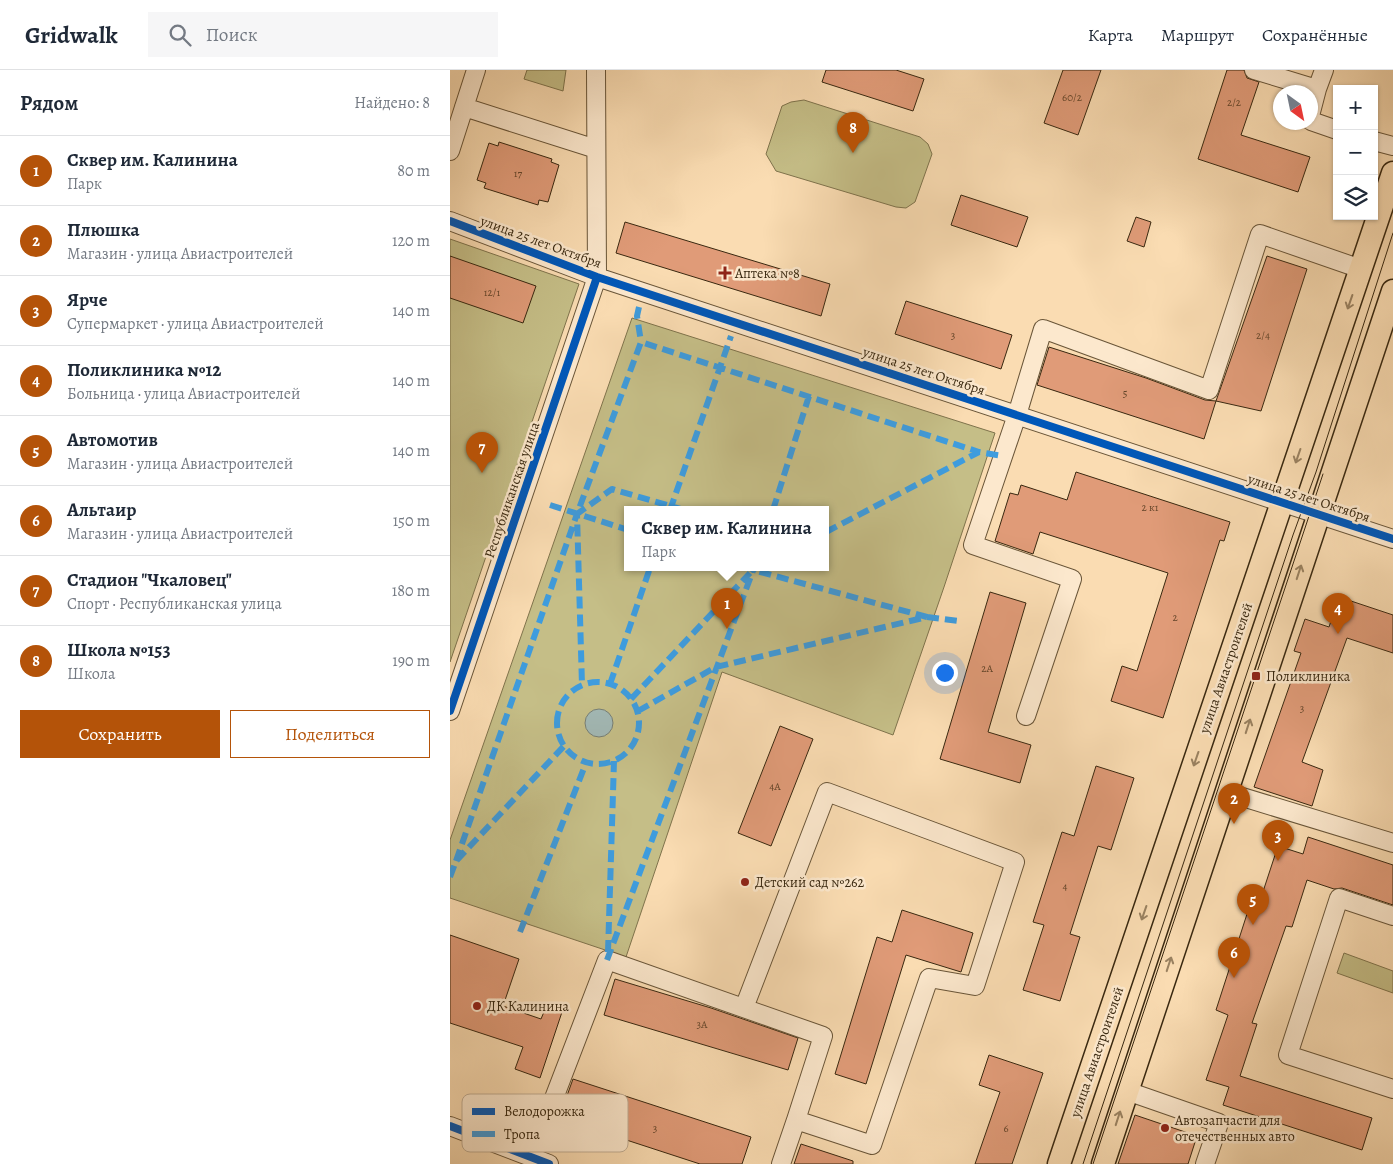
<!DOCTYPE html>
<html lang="ru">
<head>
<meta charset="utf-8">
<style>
  body { margin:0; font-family:Alegreya,serif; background:#f6f6f7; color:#1f2937 }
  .controls { position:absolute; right:15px; top:15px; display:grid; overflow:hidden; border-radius:0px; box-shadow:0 1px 4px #0004 }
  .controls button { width:45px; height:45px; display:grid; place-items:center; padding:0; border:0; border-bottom:1px solid #e0e1e3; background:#fff; color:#1f2937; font:25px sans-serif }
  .compass { position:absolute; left:823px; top:15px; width:45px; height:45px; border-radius:50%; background:#fff; box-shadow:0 1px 4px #0004; rotate:147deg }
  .you { position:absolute; left:494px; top:602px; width:18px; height:18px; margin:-12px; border:4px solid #fff; border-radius:50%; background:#1a73e8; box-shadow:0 0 0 8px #1a73e833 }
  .badge { display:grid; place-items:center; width:32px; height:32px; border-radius:50%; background:#b45309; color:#fff; font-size:16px; font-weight:700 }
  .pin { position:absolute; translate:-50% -41px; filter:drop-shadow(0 1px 2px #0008) }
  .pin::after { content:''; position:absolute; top:26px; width:18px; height:15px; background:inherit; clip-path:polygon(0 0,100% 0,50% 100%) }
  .popup { position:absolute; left:174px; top:436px; width:205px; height:65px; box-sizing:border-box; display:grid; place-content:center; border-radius:0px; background:#fff; filter:drop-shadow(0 1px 4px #0005); font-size:16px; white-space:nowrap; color:#747a83 }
  .popup b { font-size:19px; color:#1f2937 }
  .popup::after { content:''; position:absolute; left:50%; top:100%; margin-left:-10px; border:10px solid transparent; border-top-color:#fff }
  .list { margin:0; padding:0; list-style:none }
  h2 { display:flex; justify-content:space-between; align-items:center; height:65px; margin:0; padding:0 20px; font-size:21px }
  h2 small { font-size:16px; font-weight:400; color:#747a83 }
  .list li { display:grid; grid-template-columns:32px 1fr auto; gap:15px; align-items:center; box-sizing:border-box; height:70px; padding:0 20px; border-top:1px solid #e0e1e3 }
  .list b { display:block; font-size:19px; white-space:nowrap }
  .list p { margin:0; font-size:16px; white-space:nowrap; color:#747a83 }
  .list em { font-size:16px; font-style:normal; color:#747a83 }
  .actions { display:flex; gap:10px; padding:15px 20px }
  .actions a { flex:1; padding:11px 0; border:1px solid #b45309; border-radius:0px; text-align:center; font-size:18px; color:#b45309 }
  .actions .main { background:#b45309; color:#fff }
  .icon { flex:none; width:28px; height:28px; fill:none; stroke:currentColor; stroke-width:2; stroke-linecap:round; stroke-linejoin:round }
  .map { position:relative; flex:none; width:943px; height:1094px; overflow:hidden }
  header { display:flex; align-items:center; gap:30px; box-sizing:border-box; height:70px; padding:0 25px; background:#fff; border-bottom:1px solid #e0e1e3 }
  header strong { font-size:24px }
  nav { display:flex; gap:28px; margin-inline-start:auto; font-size:18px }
  .search { width:350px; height:45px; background:#f6f6f7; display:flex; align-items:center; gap:12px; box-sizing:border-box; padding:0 18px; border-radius:0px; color:#747a83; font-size:19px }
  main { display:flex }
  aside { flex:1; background:#fff }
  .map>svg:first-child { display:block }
</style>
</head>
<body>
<header>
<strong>Gridwalk</strong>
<div class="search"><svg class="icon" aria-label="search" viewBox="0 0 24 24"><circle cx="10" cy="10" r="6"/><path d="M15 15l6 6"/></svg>Поиск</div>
<nav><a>Карта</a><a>Маршрут</a><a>Сохранённые</a></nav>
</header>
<main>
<aside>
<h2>Рядом<small>Найдено: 8</small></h2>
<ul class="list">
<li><span class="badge">1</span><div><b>Сквер им. Калинина</b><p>Парк</p></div><em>80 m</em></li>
<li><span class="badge">2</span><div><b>Плюшка</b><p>Магазин · улица Авиастроителей</p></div><em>120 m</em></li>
<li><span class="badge">3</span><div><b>Ярче</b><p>Супермаркет · улица Авиастроителей</p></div><em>140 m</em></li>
<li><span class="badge">4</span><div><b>Поликлиника №12</b><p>Больница · улица Авиастроителей</p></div><em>140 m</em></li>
<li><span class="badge">5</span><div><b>Автомотив</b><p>Магазин · улица Авиастроителей</p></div><em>140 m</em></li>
<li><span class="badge">6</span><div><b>Альтаир</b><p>Магазин · улица Авиастроителей</p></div><em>150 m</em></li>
<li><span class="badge">7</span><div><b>Стадион &quot;Чкаловец&quot;</b><p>Спорт · Республиканская улица</p></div><em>180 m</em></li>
<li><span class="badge">8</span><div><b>Школа №153</b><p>Школа</p></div><em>190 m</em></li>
</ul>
<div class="actions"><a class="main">Сохранить</a><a>Поделиться</a></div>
</aside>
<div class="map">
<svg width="943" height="1094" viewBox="0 0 943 1094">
  <rect width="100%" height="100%" fill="#fadcb2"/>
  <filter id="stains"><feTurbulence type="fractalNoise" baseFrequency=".004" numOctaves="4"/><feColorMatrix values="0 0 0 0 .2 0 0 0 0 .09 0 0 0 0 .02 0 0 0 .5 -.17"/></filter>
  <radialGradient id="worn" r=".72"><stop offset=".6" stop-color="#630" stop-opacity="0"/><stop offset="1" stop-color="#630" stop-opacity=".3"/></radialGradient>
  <path fill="#c5be87" stroke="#7f734c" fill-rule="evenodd" d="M77,0H116L113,21L74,9Z
    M354,30L470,67L478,74L482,84L465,132L456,138L446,137L326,101L316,84L332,36L341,32Z
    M0,169L129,214L0,592Z
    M182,248L545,363L494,517L443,665L272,602L176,887L0,828V770ZM178,440H376V498H178Z
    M894,883L943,901V923L887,903Z"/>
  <path fill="#a2b9b6" stroke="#787f74" d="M135 653a14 14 0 1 1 28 0a14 14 0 1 1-28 0Z"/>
  <path fill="#e09b78" stroke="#392810" d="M376,0H446L474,9L463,41L372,12Z
    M613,0H651L628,65L594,53Z
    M777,0H794L797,8L809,12L791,65L860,87L848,122L748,89Z
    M49,72L102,89L101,92L109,95L98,132L89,130L88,135L34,118L36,113L27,110L39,73L48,76Z
    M511,125L578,147L567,177L501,155Z
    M686,147L701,152L694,177L677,171Z
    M175,152L380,214L371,246L166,183Z
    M0,186L86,216L73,253L0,228Z
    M817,186L857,199L811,341L766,331Z
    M456,231L562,265L551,299L445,264Z
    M599,277L696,308L755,330L766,331L754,369L587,315Z
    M626,402L780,452L774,471L770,470L713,648L661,631L672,596L687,601L718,503L590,462L583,484L545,471L560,423L568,425L571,415L617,430Z
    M540,522L576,533L538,662L581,675L570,713L490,689Z
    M889,527L943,545V583L897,568L852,692L873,700L862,736L804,717L851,583L844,581L855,549L879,557Z
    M330,656L363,669L321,776L288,763Z
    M646,696L684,708L661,780L648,776L620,864L630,867L610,931L573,920L594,855L583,852L612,762L624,766Z
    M858,767L943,795V835L892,818L884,819L857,810L842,857L836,856L802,953L807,954L790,1006L922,1048L912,1080L773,1035L779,1017L756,1010L778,945L766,940L797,844L805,846L828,776L853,784Z
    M452,840L523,863L511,902L456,885L416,1014L385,1004L427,867L442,872Z
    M0,865L69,889L53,936L91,949L96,937L112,942L90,1008L65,999L73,977L0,953Z
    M165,909L261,938L348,968L338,1000L154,945Z
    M539,985L593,1003L562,1094H525L550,1022L529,1015Z
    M123,1009L301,1067L292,1094H250L109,1048Z
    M685,1045L747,1066L738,1094H668Z
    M351,1074L403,1091V1094H344Z"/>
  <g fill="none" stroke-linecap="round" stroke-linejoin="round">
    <defs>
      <path id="minor" d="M804,0L867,19L861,42
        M867,19L874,0
        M14,37L146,79
        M861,51L887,60
        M924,71L943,76
        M0,81L26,0
        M0,151L147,207L943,469
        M0,641L147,207L146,0
        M576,646L622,509L523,475L567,345L593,259L759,320L810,164L911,199
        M776,722L943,773
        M943,846L889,828L838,985L943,1019
        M294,938L377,722L565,792L525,916L479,908L422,1075L346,1050L331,1094
        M677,1021L769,1053L755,1094
        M0,1056L99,1094
        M81,1088L157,890L373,966L346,1050"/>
      <path id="major" d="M609,1094L943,103
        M653,1094L943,221"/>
    </defs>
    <use href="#minor" stroke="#695538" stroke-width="20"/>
    <use href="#major" stroke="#392810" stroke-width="25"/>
    <use href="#minor" stroke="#fce8cd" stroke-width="18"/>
    <use href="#major" stroke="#fadcb2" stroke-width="22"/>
    <path stroke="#392810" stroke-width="1" d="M633,1094L843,465L866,402L943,163
      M643,1094L873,404"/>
    <path stroke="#3e9cde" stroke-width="6" stroke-dasharray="12 6" stroke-linecap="butt" d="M189,237L187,246L191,272
      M100,435L178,460
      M220,440L281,266
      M234,440L162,419L127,444L191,272L529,382
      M323,440L359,326
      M376,462L529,382L553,386
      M477,547L508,551
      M107 653a41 41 0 1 1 82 0a41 41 0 1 1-82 0Z
      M160,614L200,498
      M181,629L300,503
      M188,641L266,597L477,547L303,500L306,498
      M6,791L127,444L132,615
      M0,807L6,791L114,676
      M70,862L136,693
      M158,882L164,691
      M157,890L304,498"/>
    <defs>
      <path id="cycleway" d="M0,151L147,207L943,469
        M0,641L147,207
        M0,1056L99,1094"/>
    </defs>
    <use href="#cycleway" stroke="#fce8cd" stroke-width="11"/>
    <use href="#cycleway" stroke="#0057b8" stroke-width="8"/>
  </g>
  <defs><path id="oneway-shaft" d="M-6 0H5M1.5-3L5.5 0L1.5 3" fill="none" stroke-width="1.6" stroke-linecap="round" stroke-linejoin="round" transform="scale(1.25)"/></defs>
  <g stroke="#9a8261">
    <use href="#oneway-shaft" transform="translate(900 232) rotate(109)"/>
    <use href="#oneway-shaft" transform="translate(848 386) rotate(109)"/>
    <use href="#oneway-shaft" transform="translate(849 502) rotate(-72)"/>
    <use href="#oneway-shaft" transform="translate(798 656) rotate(-72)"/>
    <use href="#oneway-shaft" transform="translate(746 689) rotate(109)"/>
    <use href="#oneway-shaft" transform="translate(694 843) rotate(109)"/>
    <use href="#oneway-shaft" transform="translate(719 894) rotate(-72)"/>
    <use href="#oneway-shaft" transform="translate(668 1048) rotate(-72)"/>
  </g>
  <g fill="#8f2418" stroke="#fce8cd" stroke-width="2">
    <path d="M272.5 195.5h5v5h5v5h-5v5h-5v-5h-5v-5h5z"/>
    <rect x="801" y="601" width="10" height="10" rx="2.5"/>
    <circle cx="295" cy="812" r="5"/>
    <circle cx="27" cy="936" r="5"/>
    <circle cx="715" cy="1058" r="5"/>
  </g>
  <g text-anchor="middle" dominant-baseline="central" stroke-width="5" stroke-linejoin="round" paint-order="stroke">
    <g font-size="11" fill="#63452a">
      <text x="622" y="27">60/2</text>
      <text x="784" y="32">2/2</text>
      <text x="68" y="103">17</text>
      <text x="42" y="222">12/1</text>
      <text x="503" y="265">3</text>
      <text x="813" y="265">2/4</text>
      <text x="675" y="323">5</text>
      <text x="700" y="437">2 к1</text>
      <text x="725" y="547">2</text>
      <text x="537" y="598">2А</text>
      <text x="852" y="638">3</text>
      <text x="325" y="716">4А</text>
      <text x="615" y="816">4</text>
      <text x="252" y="954">3А</text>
      <text x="205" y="1058">3</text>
      <text x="556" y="1058">6</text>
    </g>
    <g font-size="14" fill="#392810" stroke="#fce8cd">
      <text transform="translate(91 172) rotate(20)">улица 25 лет Октября</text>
      <text transform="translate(474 301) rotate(18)">улица 25 лет Октября</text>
      <text transform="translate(62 420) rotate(-71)">Республиканская улица</text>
      <text transform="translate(859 428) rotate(18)">улица 25 лет Октября</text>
      <text transform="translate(776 598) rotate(-71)">улица Авиастроителей</text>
      <text transform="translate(647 982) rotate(-71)">улица Авиастроителей</text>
    </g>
    <g font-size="14" fill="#392810" stroke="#fce8cd" text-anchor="start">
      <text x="285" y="203">Аптека №8</text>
      <text x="816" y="606">Поликлиника</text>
      <text x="305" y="812">Детский сад №262</text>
      <text x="37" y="936">ДК Калинина</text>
      <text x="725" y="1050">Автозапчасти для<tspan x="725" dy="16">отечественных авто</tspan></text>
    </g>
  </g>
  <rect x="12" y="1024" width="166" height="58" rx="8" fill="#fce8cd" stroke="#c2ae94" stroke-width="1"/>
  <rect x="22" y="1038" width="23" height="7" fill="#0057b8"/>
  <rect x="22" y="1061" width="23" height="6" fill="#3e9cde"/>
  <g font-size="14" fill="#392810">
    <text x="54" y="1046">Велодорожка</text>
    <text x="54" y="1069">Тропа</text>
  </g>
  <rect width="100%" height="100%" filter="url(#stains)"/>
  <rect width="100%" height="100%" fill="url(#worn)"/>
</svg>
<div class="controls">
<button>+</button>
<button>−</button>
<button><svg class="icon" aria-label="layers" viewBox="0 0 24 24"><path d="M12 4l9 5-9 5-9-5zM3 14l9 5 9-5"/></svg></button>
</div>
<svg class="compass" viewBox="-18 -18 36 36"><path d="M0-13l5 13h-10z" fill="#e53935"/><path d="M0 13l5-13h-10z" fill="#747a83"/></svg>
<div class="you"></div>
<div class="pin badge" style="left:277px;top:559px">1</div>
<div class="popup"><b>Сквер им. Калинина</b>Парк</div>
<div class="pin badge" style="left:784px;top:754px">2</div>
<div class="pin badge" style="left:828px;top:791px">3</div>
<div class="pin badge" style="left:888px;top:564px">4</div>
<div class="pin badge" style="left:803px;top:855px">5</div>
<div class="pin badge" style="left:784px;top:908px">6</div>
<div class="pin badge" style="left:32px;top:403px">7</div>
<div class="pin badge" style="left:403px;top:83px">8</div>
</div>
</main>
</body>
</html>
